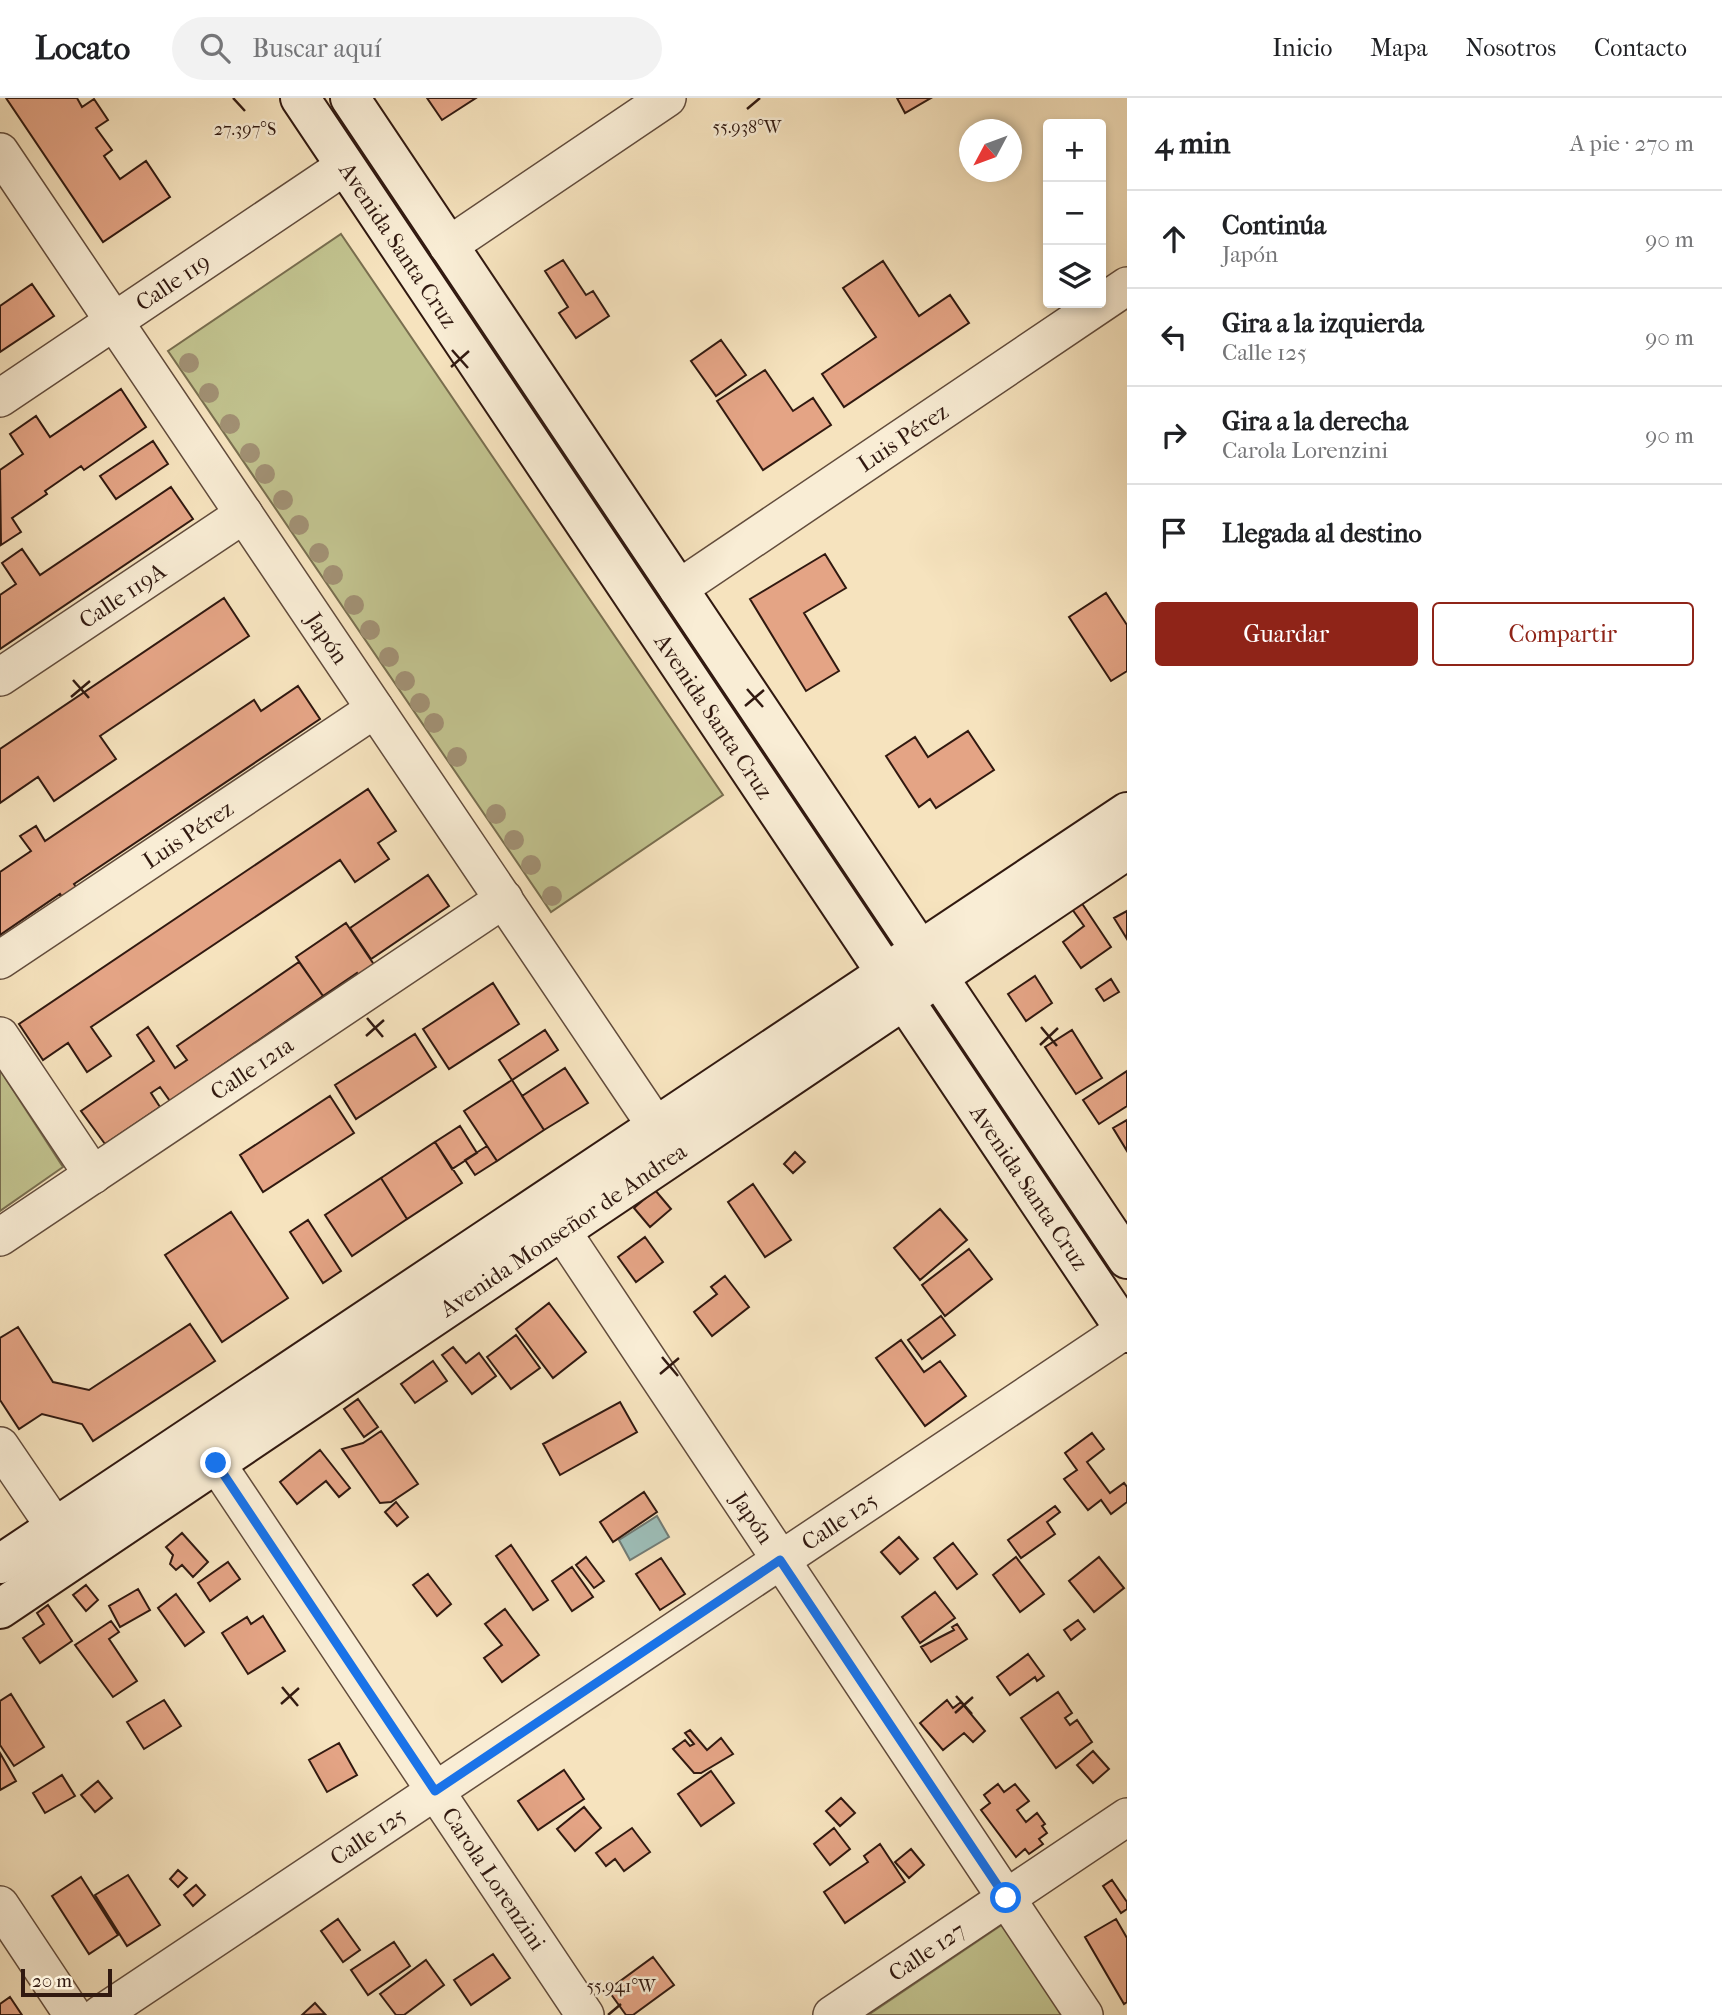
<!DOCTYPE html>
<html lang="es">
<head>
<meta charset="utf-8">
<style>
  body { margin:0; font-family:"IM FELL French Canon",serif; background:#f2f2f2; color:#202124 }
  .controls { position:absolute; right:21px; top:21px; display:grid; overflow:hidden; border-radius:7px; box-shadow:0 4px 10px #0003 }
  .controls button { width:63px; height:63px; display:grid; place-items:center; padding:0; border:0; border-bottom:2px solid #e0e0e0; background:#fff; color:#202124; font:35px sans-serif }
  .compass { position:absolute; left:959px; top:21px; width:63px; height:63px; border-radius:50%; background:#fff; box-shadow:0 4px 10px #0003; rotate:229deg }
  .scale { position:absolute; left:21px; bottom:18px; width:91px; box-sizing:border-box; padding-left:7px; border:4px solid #311910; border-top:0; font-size:19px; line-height:24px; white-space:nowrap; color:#311910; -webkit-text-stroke:5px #f9edd5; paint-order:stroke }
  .stop { position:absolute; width:21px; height:21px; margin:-16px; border:5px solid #1a73e8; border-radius:50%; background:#fff }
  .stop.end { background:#1a73e8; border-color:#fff; box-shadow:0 2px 7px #0008 }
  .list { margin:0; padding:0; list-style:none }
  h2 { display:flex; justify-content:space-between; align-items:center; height:91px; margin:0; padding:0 28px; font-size:30px }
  h2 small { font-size:23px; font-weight:400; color:#757577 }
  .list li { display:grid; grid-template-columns:46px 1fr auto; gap:21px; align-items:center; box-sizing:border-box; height:98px; padding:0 28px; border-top:2px solid #e0e0e0 }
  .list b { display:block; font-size:26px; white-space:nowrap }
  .list p { margin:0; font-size:23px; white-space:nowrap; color:#757577 }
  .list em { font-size:23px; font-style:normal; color:#757577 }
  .actions { display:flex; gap:14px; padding:21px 28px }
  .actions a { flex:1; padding:16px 0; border:2px solid #8f2418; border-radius:7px; text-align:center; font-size:24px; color:#8f2418 }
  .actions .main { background:#8f2418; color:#fff }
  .icon { flex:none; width:38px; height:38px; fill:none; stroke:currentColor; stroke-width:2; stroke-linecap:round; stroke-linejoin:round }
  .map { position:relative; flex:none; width:1127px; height:1917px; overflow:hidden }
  header { display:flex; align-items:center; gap:42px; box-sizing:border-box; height:98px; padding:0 35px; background:#fff; border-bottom:2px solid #e0e0e0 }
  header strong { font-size:33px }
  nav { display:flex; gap:38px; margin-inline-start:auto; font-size:24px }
  .search { width:490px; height:63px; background:#f2f2f2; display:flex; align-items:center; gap:18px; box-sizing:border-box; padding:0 24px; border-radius:38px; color:#757577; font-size:26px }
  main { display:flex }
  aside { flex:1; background:#fff }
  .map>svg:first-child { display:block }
</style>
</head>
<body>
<header>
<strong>Locato</strong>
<div class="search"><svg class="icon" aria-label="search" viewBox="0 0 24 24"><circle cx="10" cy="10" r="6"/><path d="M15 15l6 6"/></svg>Buscar aquí</div>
<nav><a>Inicio</a><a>Mapa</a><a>Nosotros</a><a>Contacto</a></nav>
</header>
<main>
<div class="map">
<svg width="1127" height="1917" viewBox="0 0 1127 1917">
  <rect width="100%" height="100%" fill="#f6e3be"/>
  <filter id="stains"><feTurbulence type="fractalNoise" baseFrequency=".00286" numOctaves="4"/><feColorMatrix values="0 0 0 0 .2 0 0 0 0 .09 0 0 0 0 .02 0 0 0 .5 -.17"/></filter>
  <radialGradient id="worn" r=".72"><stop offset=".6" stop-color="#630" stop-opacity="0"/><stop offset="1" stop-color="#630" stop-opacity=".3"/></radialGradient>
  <path fill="#c1c28e" stroke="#796e4f" stroke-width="2" d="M341,136L723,697L551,814L168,253Z
    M0,972L63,1069L0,1113Z
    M1006,1824L1069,1917H868Z"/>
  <path fill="#9dbdb7" stroke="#727b74" stroke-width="2" d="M657,1418L669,1439L630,1462L619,1442Z"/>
  <path fill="#e4a485" stroke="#311910" stroke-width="2" d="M6,0H77L82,9L94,1L108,22L96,30L112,52L104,58L120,81L146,63L170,99L103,144Z
    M427,0H476L442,22Z
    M897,0H931L905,15Z
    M563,162L586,197L593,193L609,218L576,240L559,215L568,209L545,173Z
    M883,163L919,218L950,197L969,225L844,309L822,276L876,239L843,190Z
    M32,186L54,218L0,254V208Z
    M721,242L746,277L716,298L691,263Z
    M765,272L793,313L813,300L831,327L763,372L717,303Z
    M121,291L146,329L84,372L81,368L45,393L47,396L12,420L21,434L1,447L0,372L23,356L10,336L36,318L50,339Z
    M153,343L168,366L116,401L100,378Z
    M171,389L193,421L0,551V497L16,486L2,465L22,451L40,477Z
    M825,456L846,490L804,515L839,573L806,593L750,501Z
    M1106,495L1127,527V573L1111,583L1069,519Z
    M224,500L249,538L100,638L116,661L54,703L38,679L0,705V651Z
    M298,588L320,621L74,786L84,800L69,809L60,796L0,837V774L31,753L20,738L36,728L45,743L254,602L261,613Z
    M968,633L994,672L936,710L930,701L919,709L886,658L915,639L928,659Z
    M368,691L396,733L378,745L389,761L355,784L340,762L91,929L111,958L87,974L68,945L43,962L19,926Z
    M428,777L449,808L371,861L350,830Z
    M1077,798L1111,849L1081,870L1063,844L1084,828L1067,804Z
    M1127,813V841L1114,820Z
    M346,825L377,871L361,882L357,875L323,898L296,859Z
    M299,864L323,898L170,1003L160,989L151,995L160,1009L105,1046L81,1013L154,963L137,937L148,929L175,970L187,962L177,948Z
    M1035,878L1052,905L1026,923L1008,896Z
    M1111,881L1119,894L1104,903L1096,891Z
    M493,885L519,926L449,971L423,931Z
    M545,932L558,952L512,982L499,962Z
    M1072,932L1102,980L1076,996L1045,949Z
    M415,936L436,969L356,1021L335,987Z
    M565,970L588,1005L544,1032L522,998Z
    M1127,973V1008L1099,1026L1083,1002Z
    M512,982L544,1032L497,1063L464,1013Z
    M330,998L354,1035L263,1094L240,1057Z
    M1127,1022V1053L1113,1030Z
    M460,1028L477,1055L452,1071L435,1044Z
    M435,1044L462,1085L407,1121L381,1080Z
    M487,1048L497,1063L475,1077L465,1062Z
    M795,1054L805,1064L793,1075L784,1066Z
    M381,1080L407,1121L352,1158L325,1117Z
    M753,1086L791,1142L765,1159L728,1104Z
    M655,1092L671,1111L650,1129L634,1110Z
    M940,1111L967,1142L920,1182L894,1150Z
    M231,1114L288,1200L222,1244L165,1157Z
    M308,1122L341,1173L323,1185L290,1134Z
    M645,1139L663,1164L636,1184L618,1159Z
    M969,1151L992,1181L945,1218L922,1187Z
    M725,1178L749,1209L712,1238L694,1214L717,1196L711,1189Z
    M549,1205L586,1254L553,1280L516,1231Z
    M941,1218L955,1237L922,1261L908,1242Z
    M190,1226L215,1263L93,1343L82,1326L42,1316L19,1331L0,1302V1240L18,1229L53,1284L89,1292Z
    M516,1237L540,1270L511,1291L487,1259Z
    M901,1242L924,1274L940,1263L966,1298L925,1328L876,1260Z
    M453,1249L466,1265L479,1255L496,1278L472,1296L442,1257Z
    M433,1263L447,1283L415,1305L401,1286Z
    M358,1301L378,1329L364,1339L344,1311Z
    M620,1304L637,1334L560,1377L543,1346Z
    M381,1333L418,1386L391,1404L380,1405L342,1351L363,1345Z
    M1092,1335L1104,1351L1087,1364L1110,1395L1124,1385L1127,1389V1404L1111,1416L1101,1402L1088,1412L1064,1381L1077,1372L1065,1355Z
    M320,1352L350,1390L339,1399L326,1383L297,1406L280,1384Z
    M644,1394L657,1414L613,1444L600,1424Z
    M396,1404L408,1419L397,1428L385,1414Z
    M1055,1408L1060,1414L1047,1424L1055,1436L1021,1460L1008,1442Z
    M182,1435L208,1464L193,1479L182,1467L176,1472L170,1466L173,1457L166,1449Z
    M899,1439L918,1461L900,1476L881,1454Z
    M953,1445L977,1476L957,1491L934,1460Z
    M511,1447L548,1502L533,1512L496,1458Z
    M586,1459L604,1483L594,1490L576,1467Z
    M1016,1459L1044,1496L1020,1514L993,1477Z
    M1099,1459L1124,1490L1094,1514L1069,1483Z
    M661,1460L685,1496L660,1512L636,1476Z
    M228,1464L240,1481L210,1503L198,1485Z
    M572,1469L593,1499L572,1513L552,1483Z
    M428,1476L451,1506L437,1518L413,1487Z
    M86,1487L98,1502L86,1513L73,1497Z
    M138,1491L150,1512L120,1529L109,1508Z
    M935,1494L955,1520L920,1545L902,1519Z
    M176,1496L204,1534L185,1548L158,1510Z
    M48,1507L72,1543L40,1565L23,1540L44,1526L37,1515Z
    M505,1511L539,1557L502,1584L484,1560L502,1547L485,1526Z
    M263,1518L285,1553L248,1576L222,1535L247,1519L251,1526Z
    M1078,1522L1085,1531L1071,1542L1064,1532Z
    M111,1523L119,1534L109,1541L137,1583L113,1599L75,1547Z
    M957,1526L967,1541L931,1564L921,1549L954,1532L952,1529Z
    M1028,1556L1044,1578L1037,1583L1035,1579L1010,1597L997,1579Z
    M1058,1594L1072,1615L1065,1620L1070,1627L1077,1622L1092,1644L1056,1670L1021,1620Z
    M11,1596L44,1649L14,1668L0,1647V1603Z
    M164,1602L181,1628L144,1651L127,1624Z
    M947,1602L953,1610L961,1604L985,1633L973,1644L964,1635L943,1652L920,1625Z
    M690,1632L707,1652L721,1640L733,1656L701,1675H694L673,1651L685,1642L690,1648L694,1646L685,1635Z
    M339,1645L357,1677L327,1694L309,1662Z
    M1093,1653L1109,1671L1093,1685L1077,1667Z
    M0,1655L16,1683L0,1692Z
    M564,1672L584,1701L538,1732L518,1703Z
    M711,1673L734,1705L701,1728L678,1696Z
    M62,1677L75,1698L45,1715L33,1695Z
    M98,1683L112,1700L95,1714L81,1697Z
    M998,1686L1004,1694L1015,1686L1029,1703L1017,1712L1026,1724L1037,1715L1045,1726L1042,1728L1047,1735L1039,1741L1043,1746L1029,1756L1025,1751L1016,1759L981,1712L990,1705L984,1697Z
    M841,1700L855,1715L840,1728L826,1713Z
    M584,1709L601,1730L575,1753L557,1731Z
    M632,1730L650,1754L624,1773L615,1761L606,1768L596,1755Z
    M834,1730L850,1751L830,1767L814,1746Z
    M880,1746L905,1784L845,1825L824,1794L868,1764L864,1758Z
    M911,1751L924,1767L909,1780L895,1764Z
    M178,1772L187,1780L178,1789L170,1781Z
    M128,1777L160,1827L127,1848L95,1797Z
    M81,1779L118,1837L89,1856L52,1798Z
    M1112,1782L1127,1804V1811L1121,1815L1103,1788Z
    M196,1787L205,1797L193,1808L184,1797Z
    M338,1821L360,1852L343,1864L321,1833Z
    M1116,1821L1127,1840V1904L1124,1906L1085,1839Z
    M394,1844L410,1868L368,1897L351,1872Z
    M493,1856L510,1880L471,1907L454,1882Z
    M653,1859L674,1887L633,1917H626L608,1892Z
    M426,1862L444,1887L404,1917H396L380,1896Z
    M10,1899L22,1917H0V1906Z
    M315,1905L325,1916L302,1917Z"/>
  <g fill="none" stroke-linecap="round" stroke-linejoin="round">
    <defs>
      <g id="street">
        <path id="s1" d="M0,54L656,1028"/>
        <path d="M448,148L667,0"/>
        <path id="s2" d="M0,300L345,68"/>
        <path id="s3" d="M678,491L1127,188"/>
        <path id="s4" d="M0,579L244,416"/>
        <path id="s5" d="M0,862L375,611"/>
        <path d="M0,938L93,1077"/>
        <path id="s6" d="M561,1132L1084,1917"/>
        <path id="s7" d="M0,1139L504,801"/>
        <path d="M0,1348L55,1429"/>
        <path id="s8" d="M216,1365L585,1917"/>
        <path d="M0,1807L73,1917"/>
        <path id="s9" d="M100,1917L1125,1232"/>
        <path id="s10" d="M832,1917L1127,1719"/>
      </g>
      <g id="secondary">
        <path id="s11" d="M300,0L1127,1235"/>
        <path d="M350,0L1127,1161"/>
        <path d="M0,1466L1127,714"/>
        <path id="s12" d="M0,1511L1127,752"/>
      </g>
    </defs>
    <use href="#street" stroke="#624c3c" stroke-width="40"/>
    <use href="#secondary" stroke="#311910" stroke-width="42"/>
    <use href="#street" stroke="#f9edd5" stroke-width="37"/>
    <use href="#secondary" stroke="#f9edd5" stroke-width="38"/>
  </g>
  <g fill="#a19073">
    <circle cx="189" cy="265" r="10"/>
    <circle cx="209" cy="295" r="10"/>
    <circle cx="230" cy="326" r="10"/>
    <circle cx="250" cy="355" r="10"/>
    <circle cx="265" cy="376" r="10"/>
    <circle cx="283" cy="402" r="10"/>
    <circle cx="299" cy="427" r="10"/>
    <circle cx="319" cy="455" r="10"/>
    <circle cx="333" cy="477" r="10"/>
    <circle cx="354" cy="507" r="10"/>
    <circle cx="370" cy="532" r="10"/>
    <circle cx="389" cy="559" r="10"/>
    <circle cx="405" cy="583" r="10"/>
    <circle cx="420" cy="605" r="10"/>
    <circle cx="434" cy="625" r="10"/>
    <circle cx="457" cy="659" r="10"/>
    <circle cx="496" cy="716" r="10"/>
    <circle cx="514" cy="742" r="10"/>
    <circle cx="531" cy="767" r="10"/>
    <circle cx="552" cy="798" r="10"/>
  </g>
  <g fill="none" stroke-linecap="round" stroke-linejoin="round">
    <path stroke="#1a73e8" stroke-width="9" d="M216,1365L435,1693L780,1462L1006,1800"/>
  </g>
  <path fill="none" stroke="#311910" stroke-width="2.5" d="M233,0L245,13M747,11L760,0M452,252L468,270M451,269L469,253M73,582L89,600M747,591L763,609M71,599L90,583M745,608L764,592M367,920L383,939M1041,929L1057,948M366,938L384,922M1040,947L1058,930M662,1259L678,1278M660,1276L679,1260M282,1589L298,1608M956,1598L972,1616M281,1606L299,1590M955,1615L973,1599M608,1917L621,1906"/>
  <g text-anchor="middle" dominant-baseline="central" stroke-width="5" stroke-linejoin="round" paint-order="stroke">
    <g font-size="23" fill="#311910" stroke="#f9edd5">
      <text stroke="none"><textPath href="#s11" startOffset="177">Avenida Santa Cruz</textPath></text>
      <text stroke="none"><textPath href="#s2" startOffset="208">Calle 119</textPath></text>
      <text stroke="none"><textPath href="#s3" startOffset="271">Luis Pérez</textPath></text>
      <text stroke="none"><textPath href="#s4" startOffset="147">Calle 119A</textPath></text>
      <text stroke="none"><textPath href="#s1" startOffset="586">Japón</textPath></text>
      <text stroke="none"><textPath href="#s11" startOffset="744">Avenida Santa Cruz</textPath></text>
      <text stroke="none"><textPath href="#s5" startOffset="226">Luis Pérez</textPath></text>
      <text stroke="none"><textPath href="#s7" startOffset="303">Calle 121a</textPath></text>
      <text stroke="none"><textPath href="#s11" startOffset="1311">Avenida Santa Cruz</textPath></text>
      <text stroke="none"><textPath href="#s12" startOffset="679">Avenida Monseñor de Andrea</textPath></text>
      <text stroke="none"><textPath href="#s6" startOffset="346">Japón</textPath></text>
      <text stroke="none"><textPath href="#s9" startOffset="889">Calle 125</textPath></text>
      <text stroke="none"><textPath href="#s9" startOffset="322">Calle 125</textPath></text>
      <text stroke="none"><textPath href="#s8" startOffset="500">Carola Lorenzini</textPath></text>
      <text stroke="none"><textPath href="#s10" startOffset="114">Calle 127</textPath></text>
    </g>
  </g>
  <g font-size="18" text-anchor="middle" fill="#311910" stroke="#f9edd5" stroke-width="5" stroke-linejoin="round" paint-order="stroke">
    <text x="747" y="35">55.938°W</text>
    <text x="245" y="37">27.397°S</text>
    <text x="621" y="1894">55.941°W</text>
  </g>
  <rect width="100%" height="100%" filter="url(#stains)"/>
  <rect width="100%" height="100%" fill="url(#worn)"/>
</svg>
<div class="controls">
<button>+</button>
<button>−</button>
<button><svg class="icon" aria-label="layers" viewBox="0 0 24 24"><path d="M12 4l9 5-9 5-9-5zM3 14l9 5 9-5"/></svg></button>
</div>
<svg class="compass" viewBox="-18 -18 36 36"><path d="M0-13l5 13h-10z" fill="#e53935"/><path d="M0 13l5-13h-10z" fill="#757577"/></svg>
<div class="scale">20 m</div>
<div class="stop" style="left:1006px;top:1800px"></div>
<div class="stop end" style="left:216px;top:1365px"></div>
</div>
<aside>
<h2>4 min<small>A pie · 270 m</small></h2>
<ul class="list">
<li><svg class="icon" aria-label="ahead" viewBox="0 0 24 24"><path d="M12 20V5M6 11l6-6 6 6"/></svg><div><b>Continúa</b><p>Japón</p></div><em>90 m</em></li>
<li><svg class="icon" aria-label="left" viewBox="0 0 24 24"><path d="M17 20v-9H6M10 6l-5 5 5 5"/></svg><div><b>Gira a la izquierda</b><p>Calle 125</p></div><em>90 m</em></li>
<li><svg class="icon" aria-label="right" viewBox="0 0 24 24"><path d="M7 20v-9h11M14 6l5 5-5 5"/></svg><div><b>Gira a la derecha</b><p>Carola Lorenzini</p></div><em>90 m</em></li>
<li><svg class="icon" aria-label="arrive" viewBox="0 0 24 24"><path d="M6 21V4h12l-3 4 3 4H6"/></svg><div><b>Llegada al destino</b></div></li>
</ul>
<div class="actions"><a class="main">Guardar</a><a>Compartir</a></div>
</aside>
</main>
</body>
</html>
